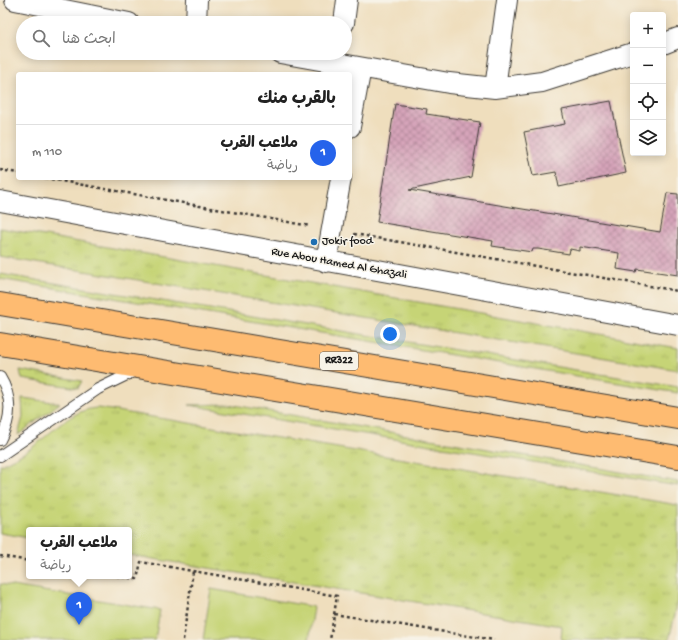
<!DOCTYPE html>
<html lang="ar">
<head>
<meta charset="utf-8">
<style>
  body { margin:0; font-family:"Gochi Hand","Playpen Sans Arabic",sans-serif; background:#f2f2f2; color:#222; direction:rtl }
  .controls { position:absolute; right:12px; top:12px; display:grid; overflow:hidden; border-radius:4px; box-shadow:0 2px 10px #0003 }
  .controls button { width:36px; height:36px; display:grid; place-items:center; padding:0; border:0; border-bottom:1px solid #e0e0e0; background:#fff; color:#222; font:20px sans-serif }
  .you { position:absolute; left:390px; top:334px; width:14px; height:14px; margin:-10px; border:3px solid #fff; border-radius:50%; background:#1a73e8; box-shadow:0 0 0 6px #1a73e833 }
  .badge { display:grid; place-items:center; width:26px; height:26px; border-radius:50%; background:#2563eb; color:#fff; font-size:13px; font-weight:700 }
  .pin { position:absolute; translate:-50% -33px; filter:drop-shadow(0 1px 2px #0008) }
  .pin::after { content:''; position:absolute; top:21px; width:14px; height:12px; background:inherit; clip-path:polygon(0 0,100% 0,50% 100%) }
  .popup { position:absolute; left:26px; top:527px; width:106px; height:52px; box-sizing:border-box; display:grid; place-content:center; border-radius:4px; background:#fff; filter:drop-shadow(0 1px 3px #0005); font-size:13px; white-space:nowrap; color:#767676 }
  .popup b { font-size:15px; color:#222 }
  .popup::after { content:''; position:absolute; left:50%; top:100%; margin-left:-8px; border:8px solid transparent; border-top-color:#fff }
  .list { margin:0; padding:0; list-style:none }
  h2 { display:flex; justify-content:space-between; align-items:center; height:52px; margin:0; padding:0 16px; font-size:17px }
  h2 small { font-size:13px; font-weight:400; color:#767676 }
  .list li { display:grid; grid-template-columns:26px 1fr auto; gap:12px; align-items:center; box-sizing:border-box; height:56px; padding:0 16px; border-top:1px solid #e0e0e0 }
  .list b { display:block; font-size:15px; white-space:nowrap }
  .list p { margin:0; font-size:13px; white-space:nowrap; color:#767676 }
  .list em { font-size:13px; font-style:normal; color:#767676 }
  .icon { flex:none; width:22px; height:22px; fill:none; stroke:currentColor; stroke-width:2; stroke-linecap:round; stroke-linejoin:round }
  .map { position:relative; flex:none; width:678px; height:640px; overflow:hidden; direction:ltr }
  .search { position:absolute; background:#fff; box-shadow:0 2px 10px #0003; left:16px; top:16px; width:336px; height:44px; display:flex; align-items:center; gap:10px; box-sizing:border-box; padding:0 14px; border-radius:22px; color:#767676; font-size:15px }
  .panel { position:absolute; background:#fff; box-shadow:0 2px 10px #0003; left:16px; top:72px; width:336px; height:108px; border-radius:4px; direction:rtl }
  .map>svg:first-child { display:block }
</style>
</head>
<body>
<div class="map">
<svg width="678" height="640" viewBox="0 0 678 640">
  <defs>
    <pattern id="grass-tufts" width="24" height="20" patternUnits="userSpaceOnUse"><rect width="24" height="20" fill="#c6d476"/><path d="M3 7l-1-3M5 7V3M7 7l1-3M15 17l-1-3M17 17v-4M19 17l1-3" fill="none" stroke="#aab566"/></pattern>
    <pattern id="building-cross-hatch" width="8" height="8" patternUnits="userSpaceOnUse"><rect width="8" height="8" fill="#d6a4ba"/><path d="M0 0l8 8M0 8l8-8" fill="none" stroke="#ad8596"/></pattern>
  </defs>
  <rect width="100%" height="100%" fill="#f7f3e8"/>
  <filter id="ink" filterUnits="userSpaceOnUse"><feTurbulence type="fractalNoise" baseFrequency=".025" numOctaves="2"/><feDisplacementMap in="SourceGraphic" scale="8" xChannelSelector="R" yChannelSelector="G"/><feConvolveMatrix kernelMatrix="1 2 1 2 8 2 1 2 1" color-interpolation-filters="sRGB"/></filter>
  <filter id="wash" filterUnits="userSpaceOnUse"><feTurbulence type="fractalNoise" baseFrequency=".012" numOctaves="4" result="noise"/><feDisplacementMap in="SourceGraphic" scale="16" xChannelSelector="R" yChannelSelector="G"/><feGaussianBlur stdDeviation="0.9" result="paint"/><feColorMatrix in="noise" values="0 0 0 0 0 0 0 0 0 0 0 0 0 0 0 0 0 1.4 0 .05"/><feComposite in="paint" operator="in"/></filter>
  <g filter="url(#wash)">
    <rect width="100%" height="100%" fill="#efdebd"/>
    <path fill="url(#grass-tufts)" stroke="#717849" d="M0,228L678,348V370L0,257Z
      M0,274L678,387V393L0,279Z
      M20,370L82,381L78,388L22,379Z
      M22,398L60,403L18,435L23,417Z
      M228,404L678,482V486L189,405Z
      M99,408L678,505V601L669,640H561L562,626L129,555V530H29V538L0,533V465C10,461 21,455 30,449C51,434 72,408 99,408Z"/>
    <path fill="#c6d476" stroke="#717849" d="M0,584L160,610L155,640H0Z
      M211,589L314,607L309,640H203Z"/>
    <g id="blocks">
      <path fill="url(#building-cross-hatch)" d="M611,101L626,173L559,187L556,172L533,176L524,132L565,124L562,110Z
        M395,104L427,109L426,114L480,122L471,177L409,190L660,232L667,193L678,194V275L637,269L636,272L617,269L619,253L580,247V251L570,249L569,254L538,249H533L532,252L492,246L493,241L377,222Z"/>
    </g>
  </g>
  <g filter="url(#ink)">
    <use href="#blocks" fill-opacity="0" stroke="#3c3934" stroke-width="1"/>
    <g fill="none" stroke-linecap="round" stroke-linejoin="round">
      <defs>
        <path id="service" d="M0,377C13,398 12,418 0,440
          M0,456L98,389L135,371"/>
        <path id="minor" d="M15,0L129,23
          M196,23L197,0
          M344,23L347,0
          M663,44L678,38
          M280,53L449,83L495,88L542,82L633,53
          M495,88L507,0
          M350,127L361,68
          M0,201L678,325
          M326,262L341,178"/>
        <path id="primary" d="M0,304L678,418
          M0,344L678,457"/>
      </defs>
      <use href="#service" stroke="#3c3934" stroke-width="12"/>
      <use href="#minor" stroke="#3c3934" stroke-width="22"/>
      <use href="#primary" stroke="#3c3934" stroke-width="24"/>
      <path stroke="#3c3934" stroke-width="2.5" stroke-dasharray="3 3" stroke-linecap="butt" d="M0,170L18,173
        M45,178L310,226
        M354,234L678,291
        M0,556L29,561
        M117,576L137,579L141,562L337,596L330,640
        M334,614L494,640
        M183,640L193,571"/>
      <use href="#service" stroke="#fff" stroke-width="10"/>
      <use href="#minor" stroke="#fff" stroke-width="20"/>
      <use href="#primary" stroke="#febb71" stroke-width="22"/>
    </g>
  </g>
  <circle fill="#1f6fb2" stroke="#f7f3e8" stroke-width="1.5" cx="314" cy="242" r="4"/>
  <g text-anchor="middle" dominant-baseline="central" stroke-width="3" stroke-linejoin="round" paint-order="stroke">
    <rect fill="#f7f3e8" stroke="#5e5c59" stroke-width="1" x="320" y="352" width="38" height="18" rx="3"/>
    <g font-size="11" font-weight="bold" fill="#1c1c1c">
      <text x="339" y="361">RR322</text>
    </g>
    <g font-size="12" fill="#1c1c1c" stroke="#f7f3e8" text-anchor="start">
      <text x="322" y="242">Jokir food</text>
    </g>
    <g font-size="12" fill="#1c1c1c" stroke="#f7f3e8">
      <text transform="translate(339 264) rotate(10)">Rue Abou Hamed Al Ghazali</text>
    </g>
  </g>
</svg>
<div class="controls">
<button>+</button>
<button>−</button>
<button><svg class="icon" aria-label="locate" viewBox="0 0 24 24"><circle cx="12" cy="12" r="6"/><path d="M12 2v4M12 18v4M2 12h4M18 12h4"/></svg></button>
<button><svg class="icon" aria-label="layers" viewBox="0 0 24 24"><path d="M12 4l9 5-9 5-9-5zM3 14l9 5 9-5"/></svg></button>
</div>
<div class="you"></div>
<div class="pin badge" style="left:79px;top:625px">1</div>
<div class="popup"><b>ملاعب القرب</b>رياضة</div>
<div class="search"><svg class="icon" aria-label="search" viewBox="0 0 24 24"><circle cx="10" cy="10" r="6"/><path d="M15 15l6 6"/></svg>ابحث هنا</div>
<section class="panel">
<h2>بالقرب منك<small></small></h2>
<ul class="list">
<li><span class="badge">1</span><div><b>ملاعب القرب</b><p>رياضة</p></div><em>110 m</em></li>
</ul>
</section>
</div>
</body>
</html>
